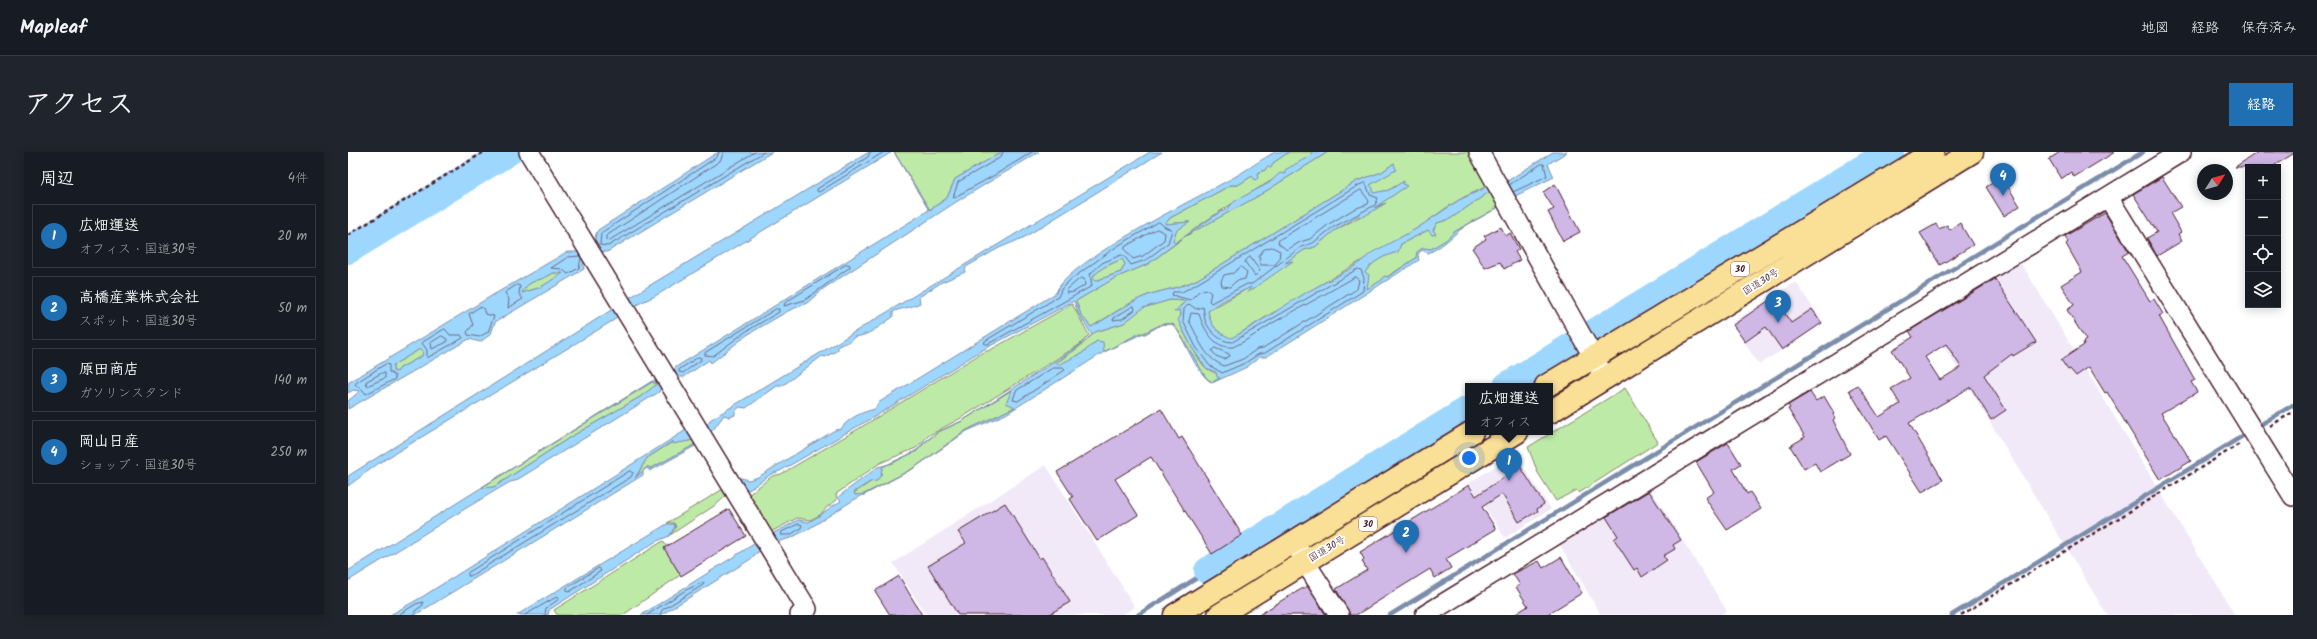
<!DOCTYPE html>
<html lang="ja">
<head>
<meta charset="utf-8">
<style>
  body { margin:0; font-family:Kalam,"Klee One",sans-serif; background:#20242c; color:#f1f3f6 }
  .controls { position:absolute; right:12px; top:12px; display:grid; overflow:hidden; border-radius:0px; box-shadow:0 2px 10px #0003 }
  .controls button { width:36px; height:36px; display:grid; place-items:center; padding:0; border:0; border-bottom:1px solid #363941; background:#171b24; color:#f1f3f6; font:20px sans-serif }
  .compass { position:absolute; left:1849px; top:12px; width:36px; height:36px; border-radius:50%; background:#171b24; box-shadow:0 2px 10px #0003; rotate:53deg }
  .you { position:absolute; left:1121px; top:306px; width:14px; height:14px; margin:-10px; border:3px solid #fff; border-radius:50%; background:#1a73e8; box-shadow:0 0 0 6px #1a73e833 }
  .badge { display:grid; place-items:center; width:26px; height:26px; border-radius:50%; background:#1f6fb2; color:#fff; font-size:13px; font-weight:700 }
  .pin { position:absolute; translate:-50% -33px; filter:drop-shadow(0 1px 2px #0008) }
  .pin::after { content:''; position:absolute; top:21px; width:14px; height:12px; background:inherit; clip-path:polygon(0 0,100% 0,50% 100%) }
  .popup { position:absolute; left:1117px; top:231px; width:88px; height:52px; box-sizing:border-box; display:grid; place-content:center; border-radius:0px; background:#171b24; filter:drop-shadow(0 1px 3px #0005); font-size:13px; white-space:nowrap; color:#9ea1a6 }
  .popup b { font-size:15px; color:#f1f3f6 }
  .popup::after { content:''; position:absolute; left:50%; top:100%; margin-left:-8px; border:8px solid transparent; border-top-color:#171b24 }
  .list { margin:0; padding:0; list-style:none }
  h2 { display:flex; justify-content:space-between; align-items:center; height:52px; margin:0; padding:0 16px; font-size:17px }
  h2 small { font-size:13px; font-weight:400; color:#9ea1a6 }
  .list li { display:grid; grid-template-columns:26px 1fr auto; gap:12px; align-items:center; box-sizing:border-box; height:64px; margin:0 8px 8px; padding:0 8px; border:1px solid #363941; border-radius:0px }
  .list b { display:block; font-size:15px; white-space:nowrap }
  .list p { margin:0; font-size:13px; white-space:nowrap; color:#9ea1a6 }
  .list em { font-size:13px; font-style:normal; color:#9ea1a6 }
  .icon { flex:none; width:22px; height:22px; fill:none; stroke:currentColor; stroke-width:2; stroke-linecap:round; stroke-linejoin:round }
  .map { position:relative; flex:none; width:1945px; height:463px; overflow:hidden; border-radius:0px }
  header { display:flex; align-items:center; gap:24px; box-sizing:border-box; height:56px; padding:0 20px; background:#171b24; border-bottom:1px solid #363941 }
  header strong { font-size:19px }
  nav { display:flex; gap:22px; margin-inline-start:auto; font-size:14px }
  .intro { display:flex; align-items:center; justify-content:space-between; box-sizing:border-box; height:96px; padding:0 24px }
  h1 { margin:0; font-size:28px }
  .button { padding:10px 18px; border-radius:0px; background:#1f6fb2; color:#fff; font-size:14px; font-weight:700 }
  main { display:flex; gap:24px; padding:0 24px }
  aside { flex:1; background:#171b24; border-radius:0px; box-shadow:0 2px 10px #0003 }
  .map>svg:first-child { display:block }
</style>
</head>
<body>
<header>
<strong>Mapleaf</strong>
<nav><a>地図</a><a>経路</a><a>保存済み</a></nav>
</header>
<div class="intro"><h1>アクセス</h1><a class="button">経路</a></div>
<main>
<aside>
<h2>周辺<small>4件</small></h2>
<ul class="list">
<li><span class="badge">1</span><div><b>広畑運送</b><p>オフィス · 国道30号</p></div><em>20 m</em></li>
<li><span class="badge">2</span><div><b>高橋産業株式会社</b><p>スポット · 国道30号</p></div><em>50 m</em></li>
<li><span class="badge">3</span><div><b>原田商店</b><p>ガソリンスタンド</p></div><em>140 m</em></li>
<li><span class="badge">4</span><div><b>岡山日産</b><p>ショップ · 国道30号</p></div><em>250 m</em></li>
</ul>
</aside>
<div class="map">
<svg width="1945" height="463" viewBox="0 0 1945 463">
  <rect width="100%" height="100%" fill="#fff"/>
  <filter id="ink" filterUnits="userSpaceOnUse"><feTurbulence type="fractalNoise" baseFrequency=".025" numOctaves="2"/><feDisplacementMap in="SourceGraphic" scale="8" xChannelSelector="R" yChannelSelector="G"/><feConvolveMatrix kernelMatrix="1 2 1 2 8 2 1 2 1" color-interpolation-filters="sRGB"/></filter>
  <g filter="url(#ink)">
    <path fill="#f1e9f8" d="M1670,106L1887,463H1759L1577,163Z
      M1448,130L1475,171L1411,213L1384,171Z
      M1167,302L1203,357L1157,386L1121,331Z
      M698,313L787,455L774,463H578L545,411Z
      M1302,336L1379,459L1372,463H1253L1210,390Z"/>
    <path fill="#beeaa7" stroke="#848469" d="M546,0H654L607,27L599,46L581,58Z
      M941,0H964L963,4C922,32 877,52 839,83L910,44L980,0H1126L1143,30C1133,39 1122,41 1111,48C1096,56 1083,68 1068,77C1032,98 996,119 960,140C948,146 939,157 926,160L883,187C869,181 862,173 860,159L904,134L956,98L967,95L986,79L1035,52L1024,57L1058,34L1055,32L1056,30L1041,38L1025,42L1022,33L1047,18L1046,11L1034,20L1009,29L850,127C832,136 819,137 800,143C779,151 762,164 743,175L733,163L728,149L767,126L800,112L834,87L827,91L825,89L828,79L841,70L817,72L822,66L883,33H890L904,24L907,27L909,21L917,18L919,15Z
      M1144,38L1154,51L1149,56L1106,80L1098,88L1083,97L1075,96L1069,100L1068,106L1019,138L1017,120C1024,110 1037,103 1049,100L1053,92L1080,78L1088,82L1085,79L1089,71L1102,67Z
      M774,107L777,112L773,120L747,129L745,127V124L756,115Z
      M205,121H216L193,135L174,141C181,126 193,130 205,121Z
      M822,148L839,149L832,154C833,160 832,167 833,173C834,179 853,212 858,216C863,220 868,220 873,226L864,230L858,226L831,180L824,172H814L797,182L792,181L756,200L749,189L733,202L710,214L709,211L711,209L731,195L747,180L776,171L794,156Z
      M724,152L741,183L731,193L613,266L580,284L568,296L532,311L488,342L489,348L479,355L472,363L462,368L449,366L421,381L399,344L424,324L433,322L510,277L632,202L644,197Z
      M72,197L76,199L74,204L52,216L49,220L45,219V213Z
      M304,230L310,232L292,245L221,286L146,335L135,337L134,335Z
      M1277,236L1310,290L1231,341L1228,338L1208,349L1190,321L1180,295Z
      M664,237L667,255L619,278L566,316L516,343H507L506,341L533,323L534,315L569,299L576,291L590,280L614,269Z
      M346,288V293L302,317L300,314L287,327L299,306L326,289V291Z
      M375,337L380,342L369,352L322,383L328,375L326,371H319Z
      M315,389L335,421L275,463H209L206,458Z"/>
    <path fill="#9ed7fe" stroke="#7c8daa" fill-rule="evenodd" d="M370,0H424L259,100L250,99C246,92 246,84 250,78Z
      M521,0H544L309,143L286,154L281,146Z
      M546,0L582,58L599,46L607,27L654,0H691L608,50L475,137L459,151L440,159L399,183L363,211L361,208L336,225H328L324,220L328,215L581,58Z
      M802,0H814L675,86L651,96L618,115L617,120L594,130L571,145L572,151C563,156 552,156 545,160V165C533,173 521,184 506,185L503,189L490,194V198L477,205L474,204L434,234H429L398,256L392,255L387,259V263L382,265L376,263L365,278L360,279L358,275L362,268Z
      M927,0H941L925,11L923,16L919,15L917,18L909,21L910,26L907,28L904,24L890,33H883L822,66L817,72L842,70L828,79L825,89L827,91L872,60L878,58L887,49L921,31L932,21L937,22V18L962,4L964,0H980L910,44L836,85L800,112L767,126L728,149L733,163L743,175C762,165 779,151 800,143C819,137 832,136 850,127L1009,29L1034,20L1046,11L1048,18L1022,33L1025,36V41L1041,38L1056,29L1055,32L1059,34L1026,56L1038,51L1015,65L1010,64L986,79L967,95L956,98L937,111L945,109L899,141L903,135C889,142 872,149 860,159C862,173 869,181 883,186L893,181L959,140L1004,116L1025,100L1068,77L1111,48L1135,37L1143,30L1154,51C1142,63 1125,67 1112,78C1101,87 1094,95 1080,101L1074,98L1070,102L1071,108L918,205H912L899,215L864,231C845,218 839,190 825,172H814L756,200L658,262L619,279L566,316L504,349L462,376L443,386L428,390L424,382L450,368L461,370C473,364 481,355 493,349L490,345L530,315L545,311L569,298L575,291L590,280L614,269L731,194L744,183L730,161L726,149L631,200L531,262L432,319L423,322L401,338L391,332L393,326L401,328L410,325L487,278L493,277C500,266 514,260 527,257L530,251L708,141C717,110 857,42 890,23C903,15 914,7 927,0ZM1144,38L1154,51L1149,56L1106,80L1098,88L1083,97L1075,96L1069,100L1068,106L1040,125L1036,124L1034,128L1019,137L1021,123L1017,120C1024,110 1037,103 1050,100L1053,92L1080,78L1084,83L1088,82L1085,78L1089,71L1102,67ZM774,107L777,112L773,120L747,129L745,127V124L756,115ZM822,148L838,149L826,160L832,158L833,163L830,168L844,196L858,216L868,220L869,225L872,226L864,230L858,226L831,180L824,172H814L797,182L792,181L756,200L755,190L749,189L733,202L710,213L709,211L711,209L731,195L747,180L776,171L795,156ZM664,238L658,251L667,255L619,278L566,316L516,342L507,343L506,340L522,330L529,329L533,323L534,315L569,299L576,291L590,280L614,269Z
      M1205,0H1219L1200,12L1206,25L1163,46L1156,31Z
      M219,100H232L238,103L235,113L236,117L147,170L143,182L132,190L121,187L0,257V249L12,239L5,238L0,241V231L145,143ZM205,121H215L193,135L174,141C181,126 193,130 205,121ZM72,197L75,199L74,204L52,216L49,220L45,219V213Z
      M265,157L269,164L266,168L31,311L0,334V324Z
      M304,229H309L313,235L311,240L167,329L162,330C107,362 54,396 0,429V419ZM304,230L309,232L292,245L221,286L146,335L135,336L134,335Z
      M338,278L349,290L347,294L302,319L299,316L295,319V323L67,463H42L74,445ZM346,288V293L302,317L300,314L287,326L299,306L325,289V292Z
      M319,372H326L327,375L321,384L307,390L201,458L200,463H169Z
      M406,392L408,395L411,393L413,398L406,403V405L313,463H293Z"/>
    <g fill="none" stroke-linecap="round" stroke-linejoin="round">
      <path stroke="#6c697f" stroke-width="1" d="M371,0L369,5L253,81L252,93L260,94L416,0
        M376,0L372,9L258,84V88L260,89L407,0
        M522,0L520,5L469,37V39L471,40L536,0
        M655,0L653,5L610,30L605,46L645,24L684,0
        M1018,31L1022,43L1030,46L1027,53L984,76L965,91L953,95L904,132H899L863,151L861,149L863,141L858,137L851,139L842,148L824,143L825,140H834L852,130L1011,33Z
        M1161,33L1193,12H1196L1199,24L1165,40
        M1013,38L1021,49L1020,52L1006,57L981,72L962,87L952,90L939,98L930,91L931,88Z
        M811,70L817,75L824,78L820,91L798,108L783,113L777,105L773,103L754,111L742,122L744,134L640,192H636L637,189L710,145L714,136L722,128L768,95Z
        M809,77L817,81L816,88L795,104L785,107L777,98V95Z
        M924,95L932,99L931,107L927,113H913L911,104L915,98Z
        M232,104L220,105L203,116L214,117L220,122L231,116L233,106
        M902,105L912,119L907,124L897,110Z
        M499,112L502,113V115L457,148L436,154L437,151Z
        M893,115L899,120L897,127L888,129L882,135L874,134L873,129L876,123L885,121Z
        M1010,117L1013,118L1016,126L1015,139L917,201L911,202L897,211L874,221L861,213L848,195L835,169L836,157L841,152L848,157L855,155C856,159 856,163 857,168C861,179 872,190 884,190Z
        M1007,125L1011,128L1009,137L915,196L909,197L895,207L876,214C855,205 852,188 841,169L843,161L851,162C856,177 866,197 885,195C901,188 914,177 928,169C954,155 981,140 1007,125Z
        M733,126L736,127L737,133L726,140L719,141V138Z
        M169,133L172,134L171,142L175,147L160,156L161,147L157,141Z
        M786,154L787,158L774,167L765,168L766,166Z
        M132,155L135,156L137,162L146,164L140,180L131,185L120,183L119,180L125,173L121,162Z
        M428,157H431V160L397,180L365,204L357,203V201Z
        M97,177L102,183H113L115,186L79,206V198L74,191Z
        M94,184L99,187V190L84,197L83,191Z
        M867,196L881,202L882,204L876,207L868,204L864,199Z
        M351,205L353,206V208L335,221L331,220V218Z
        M38,212L41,213V220L47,224V227L18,242L13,236L7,233L8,231Z
        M705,216H715L717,218L670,249L665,248L668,239Z
        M34,221H37V226L19,234L18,230Z
        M282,319L285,321L283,325L122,424H120V421Z
        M451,372L454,373L453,376L442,383H433L434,380Z
        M251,416L253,419L221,440L219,439V436Z
        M50,463L68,452L75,450V453L67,459L66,463
        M177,463L210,444L211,447L198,456L197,463
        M299,463L338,438L356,430L355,433L314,458L312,463"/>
      <path stroke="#7c8daa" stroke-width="4.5" d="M1907,276L1945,253
        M790,463L860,419
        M1042,463L1795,0
        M1604,463L1901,280"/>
      <path stroke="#9ed7fe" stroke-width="28" d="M0,98L160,0
        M1159,234L1542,0
        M860,419L1120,258"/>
    </g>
    <path fill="#cfb7e6" stroke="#4a1f2b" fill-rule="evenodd" d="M1712,0H1767L1726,25L1723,20L1713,27L1701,7Z
      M1910,0H1945V2L1924,15H1887Z
      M1654,25L1672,54L1656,64L1638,35Z
      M1814,25L1833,55L1822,61L1833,80L1830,82L1834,89L1809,104L1799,86L1809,80L1785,42Z
      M1207,32L1232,80L1215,89L1200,60L1206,57L1195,40Z
      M1757,61L1781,100L1774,104L1802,149L1806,147L1815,162L1811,164L1847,228L1843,230L1849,240L1813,261L1843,309L1812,328L1759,240L1757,241L1741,215L1728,224L1722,217L1720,218L1713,208L1736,193L1735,190L1738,188L1719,158L1726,153L1713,133L1734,120L1718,92L1720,90L1717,84Z
      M1612,71L1625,93L1592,113L1572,81L1588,72L1591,77L1599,73L1602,78Z
      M1153,75L1158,84L1162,81L1171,97L1167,100L1172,108L1156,117L1152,110L1137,116L1124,96L1138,87L1136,84Z
      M1647,127L1688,190L1665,204L1664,202L1636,223L1658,258L1643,268L1623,235L1561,271L1595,328L1574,340L1538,284L1531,288L1501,238L1510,233L1531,265L1552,252L1543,237L1562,226L1544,198L1565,185L1561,179ZM1598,192L1613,215L1592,228L1577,205Z
      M1426,145L1443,171L1464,157L1474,171L1434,198L1418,175L1397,190L1385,173Z
      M1462,240L1468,249L1476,244L1486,261L1485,262L1487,266L1485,268L1502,302L1472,320L1467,311L1456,317L1442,294L1457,285L1440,257L1442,256L1440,253Z
      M813,257L831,287L834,285L894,383L864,402L803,305L767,327L790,363L749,389L722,347L725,345L709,320Z
      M1380,291L1393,312L1385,317L1399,342L1402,340L1413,357L1379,378L1357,346L1366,340L1348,310Z
      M1172,314L1196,352L1189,357L1190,359L1171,370L1154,342L1134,355L1148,377L1098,407L1103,416L1087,426L1082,417L1008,463H1002L988,437L1019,418L1014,409L1016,407L1012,400L1121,333L1128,344Z
      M1301,339L1333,388L1325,393L1327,397L1315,404L1319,408L1294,425L1289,416L1286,418L1266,387L1270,384L1258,365Z
      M657,351L692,407L694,405L722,450L700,463H610L580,414L618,391L610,380Z
      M381,357L398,384L333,424L316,396Z
      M1213,405L1234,441L1198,463H1166L1180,454L1168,435L1172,433L1165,422L1191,409L1195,416Z
      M551,424L574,463H542L527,439Z
      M959,434L978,463H911L936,447Z"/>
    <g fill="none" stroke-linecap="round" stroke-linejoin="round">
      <defs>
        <path id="minor" d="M181,0L459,457L452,463
          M1131,0L1257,226
          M1760,45L1945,344
          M946,389L957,410L991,463
          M1077,463L1833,0"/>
        <path id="highway" d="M1198,234L1585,0
          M1202,260L1624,0
          M827,463L1124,280
          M871,463L1169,280"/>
      </defs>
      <use href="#minor" stroke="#4a1f2b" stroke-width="22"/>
      <use href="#highway" stroke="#4a1f2b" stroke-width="25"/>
      <path stroke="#4a1f2b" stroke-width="2.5" stroke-dasharray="4 3" stroke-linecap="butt" d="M0,83L136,0
        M1922,274L1945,260
        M1613,463L1893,291"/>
      <use href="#minor" stroke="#fff" stroke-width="19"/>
      <use href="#highway" stroke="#fadf96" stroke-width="22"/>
    </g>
  </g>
  <g text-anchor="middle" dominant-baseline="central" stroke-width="3.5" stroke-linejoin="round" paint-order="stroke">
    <g fill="#fff" stroke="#80626b" stroke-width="1">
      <rect x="1383" y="110" width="18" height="14" rx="3"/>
      <rect x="1011" y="365" width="18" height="14" rx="3"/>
    </g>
    <g font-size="9" font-weight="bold" fill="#4a1f2b">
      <text x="1392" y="117">30</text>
      <text x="1020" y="372">30</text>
    </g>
    <g font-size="10" fill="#4a1f2b" stroke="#fff">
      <text transform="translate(1413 130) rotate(-32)">国道30号</text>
      <text transform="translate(979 397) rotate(-31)">国道30号</text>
    </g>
  </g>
</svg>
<div class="controls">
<button>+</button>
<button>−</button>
<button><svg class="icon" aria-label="locate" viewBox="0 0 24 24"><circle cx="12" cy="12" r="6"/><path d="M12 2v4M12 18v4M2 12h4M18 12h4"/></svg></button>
<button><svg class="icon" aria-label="layers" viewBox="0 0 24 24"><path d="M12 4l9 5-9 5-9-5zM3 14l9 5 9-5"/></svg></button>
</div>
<svg class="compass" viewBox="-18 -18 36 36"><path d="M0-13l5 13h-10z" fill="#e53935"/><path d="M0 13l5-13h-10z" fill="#9ea1a6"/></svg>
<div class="you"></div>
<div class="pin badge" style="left:1161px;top:329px">1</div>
<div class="popup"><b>広畑運送</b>オフィス</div>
<div class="pin badge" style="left:1058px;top:401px">2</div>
<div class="pin badge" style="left:1430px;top:171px">3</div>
<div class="pin badge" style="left:1655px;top:44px">4</div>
</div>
</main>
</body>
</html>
